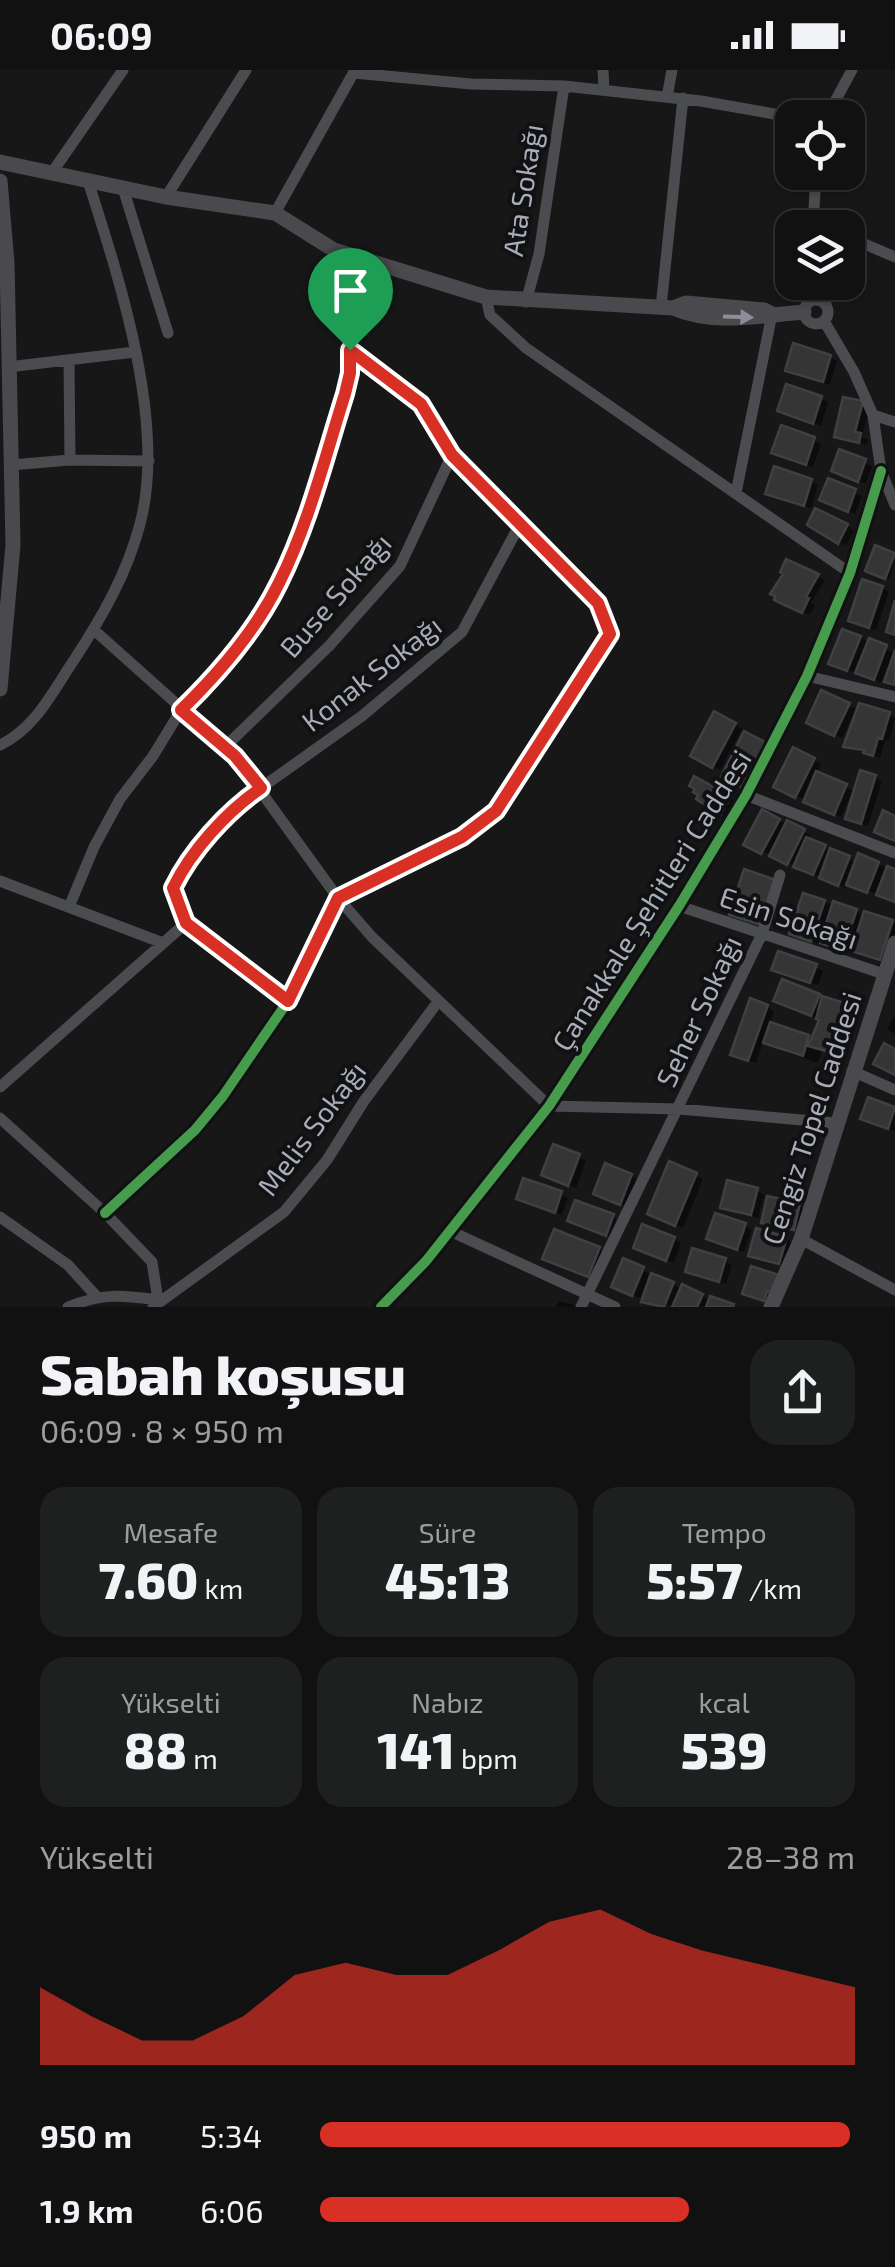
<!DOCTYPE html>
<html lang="tr">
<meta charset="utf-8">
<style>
:root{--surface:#111;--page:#1e1f1f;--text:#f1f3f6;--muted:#9c9d9f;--line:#303131;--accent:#d93025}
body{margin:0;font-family:"Exo 2",sans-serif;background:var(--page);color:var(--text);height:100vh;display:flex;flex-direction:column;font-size:38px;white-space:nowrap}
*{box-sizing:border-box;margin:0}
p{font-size:32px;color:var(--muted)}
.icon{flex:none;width:55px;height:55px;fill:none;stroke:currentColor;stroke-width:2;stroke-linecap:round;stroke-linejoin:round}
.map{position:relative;height:1237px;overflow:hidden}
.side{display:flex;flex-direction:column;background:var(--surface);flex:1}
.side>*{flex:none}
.tools{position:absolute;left:775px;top:30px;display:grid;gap:20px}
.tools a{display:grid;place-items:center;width:90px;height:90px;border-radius:20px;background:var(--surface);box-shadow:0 2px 8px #0004,0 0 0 2px var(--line);font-size:50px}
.pin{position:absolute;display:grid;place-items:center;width:85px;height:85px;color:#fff;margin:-102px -42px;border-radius:50% 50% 50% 0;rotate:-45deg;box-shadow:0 0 10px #0007}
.pin .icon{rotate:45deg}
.round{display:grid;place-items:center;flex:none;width:105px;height:105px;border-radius:30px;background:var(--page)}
.overview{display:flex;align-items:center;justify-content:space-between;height:170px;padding:0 40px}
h1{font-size:55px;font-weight:800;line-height:75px}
.stats{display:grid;grid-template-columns:repeat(3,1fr);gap:15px;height:170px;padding:10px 40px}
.stats div{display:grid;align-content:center;border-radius:25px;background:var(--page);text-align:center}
.stats b{font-size:50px;font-weight:800}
.stats small{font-size:28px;font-weight:400}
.stats p{font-size:28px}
.chart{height:280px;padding:20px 40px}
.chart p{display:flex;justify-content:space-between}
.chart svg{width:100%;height:180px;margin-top:10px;fill:var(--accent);opacity:.7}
ul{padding:0 40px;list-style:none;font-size:32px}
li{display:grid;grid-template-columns:160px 120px 1fr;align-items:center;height:75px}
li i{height:25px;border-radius:12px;background:var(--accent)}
.status{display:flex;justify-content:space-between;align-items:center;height:70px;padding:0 50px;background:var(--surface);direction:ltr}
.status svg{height:28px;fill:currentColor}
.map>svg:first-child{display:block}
.shadow{fill:#0007}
.building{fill:#353536;stroke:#3f4043;stroke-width:2.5}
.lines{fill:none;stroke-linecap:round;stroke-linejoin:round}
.street{stroke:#4b4c50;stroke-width:11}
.secondary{stroke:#4a4a4e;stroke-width:15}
.cycleway-casing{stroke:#111113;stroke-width:16}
.cycleway{stroke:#469c4c;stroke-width:10}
.oneway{fill:#8c8f98}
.route-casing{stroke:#fff;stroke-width:20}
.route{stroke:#d93025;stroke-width:12}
.labels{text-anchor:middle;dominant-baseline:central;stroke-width:8;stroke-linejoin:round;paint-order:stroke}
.street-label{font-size:28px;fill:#a8adb8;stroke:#111113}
</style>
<div class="status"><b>06:09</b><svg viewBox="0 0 49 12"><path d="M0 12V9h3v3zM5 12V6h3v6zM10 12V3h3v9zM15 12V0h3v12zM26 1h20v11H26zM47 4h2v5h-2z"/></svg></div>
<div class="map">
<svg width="895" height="1237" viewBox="0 0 895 1237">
<rect width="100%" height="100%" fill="#171717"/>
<path class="shadow" d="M830 287 837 291 830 315 795 304Z
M788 317 828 332 821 356 788 344Z
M862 334 869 338 862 367 868 370 866 375 836 366Z
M782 358 821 374 813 397 781 386Z
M840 382 872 396 866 414 841 404Z
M811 411 818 415 811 438 775 427Z
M829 411 862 426 855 444 829 433Z
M810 454 847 456 854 460 846 476Z
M877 479 895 486 890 509 873 502Z
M787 492 825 510 811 533 815 535 810 545 784 533Z
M882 518 889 522 876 560 858 554Z
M860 568 895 583V615L892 598 887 597 881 612 839 597Z
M848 635 859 641 895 647 889 671 885 670 880 688 846 676 858 642 855 641 842 668 816 656Z
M716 645 742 659 720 700 694 685Z
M745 665 771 679 750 720 724 706Z
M795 680 821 694 816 704 856 722 875 707 882 711 868 756 848 748 855 725 851 724 841 747 776 716Z
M695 709 737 732 729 747 725 745 723 749 711 742Z
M763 743 803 761 810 765 808 770 831 781 857 793 878 794 895 802V831L848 813 846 818 746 774Z
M824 832 895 854V868L887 892 852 879 851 883 820 870 819 874 799 867Z
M816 897 823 901 818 915 781 903Z
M783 912 860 942 854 960 850 959 847 968 851 971 847 987 822 980 818 993 782 981 764 970 756 993 740 988 767 937 774 941 770 955 813 970 822 950 783 934Z
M894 947H895V964L887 959Z
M869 1031 894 1039 895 1061 870 1052Z
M555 1077 586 1091 576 1118 551 1108Z
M671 1094 703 1109 683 1158 657 1147Z
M631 1106 638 1110 628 1137 603 1127Z
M525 1111 568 1128 562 1145 526 1132Z
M757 1121 764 1125 758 1148 723 1136Z
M799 1136 806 1140 801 1162 764 1152Z
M613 1147 620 1151 614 1168 577 1154Z
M745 1156 752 1160 744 1182 716 1172Z
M674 1169 681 1173 674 1193 643 1181Z
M786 1169 793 1173 787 1196 751 1185Z
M598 1179 605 1183 595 1209 553 1192Z
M624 1191 682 1219 734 1237 651 1235 644 1231 649 1217 645 1215 640 1228 621 1220Z
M725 1191 732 1195 726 1214 695 1205Z
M559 1231 574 1235 577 1237H556Z"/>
<path class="building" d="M793 273 831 285 823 312 785 301Z
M786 314 822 326 813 354 777 341Z
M843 327 863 331 855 362 861 363 859 373 834 367Z
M781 355 815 367 806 395 771 383Z
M839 379 866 389 858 412 831 401Z
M774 396 812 409 804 436 765 424Z
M828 408 856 419 848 442 819 430Z
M815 438 848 454 838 474 807 455Z
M875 475 895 483 885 509 865 501Z
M786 489 819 504 806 527 809 528 802 543 774 530 775 526 770 524 783 504 780 502Z
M862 509 883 516 869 558 848 551Z
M895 530V565L886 562Z
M842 559 861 566 847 601 828 594Z
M869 568 887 575 874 610 855 603Z
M895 580V615L884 612Z
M821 620 850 633 834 666 806 653Z
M859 633 890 642 882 669 878 668 873 686 863 683 864 680 843 677Z
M714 641 736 653 712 698 690 686Z
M744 661 765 672 742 718 721 707Z
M793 677 815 688 795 728 773 717Z
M860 700 876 705 861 754 845 749Z
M816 701 847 714 834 745 803 732Z
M694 706 731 726 721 745 717 743 715 747 708 743 707 736 696 729 698 725 693 722 695 719 689 716Z
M762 739 780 749 761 784 743 775Z
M883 740 895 746V771L874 762Z
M787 750 805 759 787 795 769 786Z
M806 767 826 775 813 805 793 797Z
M830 778 850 786 838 816 819 808Z
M858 783 879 792 867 823 846 815Z
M887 796 895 799V832L876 825Z
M744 799 776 810 761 855 729 845Z
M803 823 825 830 811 872 789 864Z
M833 831 857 839 843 881 820 873Z
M864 841 893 850 880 890 851 881Z
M778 881 817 894 810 913 771 900Z
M782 909 820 924 811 946 773 931Z
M822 926 854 936 847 958 843 957 841 963 845 964 839 985 808 976 819 950 816 949Z
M750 928 768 935 748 991 730 985Z
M770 952 809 965 803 986 763 973Z
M884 973 895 979V1005L873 994Z
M868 1027 895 1037 888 1059 860 1049Z
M553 1074 580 1084 568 1116 541 1105Z
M669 1091 697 1103 675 1156 647 1144Z
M605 1093 632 1104 620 1135 593 1124Z
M523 1108 562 1121 555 1143 516 1129Z
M727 1110 758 1118 751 1145 720 1138Z
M767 1126 800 1133 794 1160 761 1153Z
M575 1130 614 1144 606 1166 567 1151Z
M715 1143 746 1153 737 1180 706 1169Z
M642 1154 675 1167 666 1191 633 1178Z
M756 1158 787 1167 779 1194 748 1186Z
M554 1159 600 1177 588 1207 542 1189Z
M692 1178 726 1188 719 1212 685 1202Z
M623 1188 644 1197 632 1226 611 1217Z
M751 1196 779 1205 773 1223 767 1221 764 1231 742 1224Z
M651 1203 674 1212 664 1237 641 1232Z
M682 1214 703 1224 697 1237H672Z
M710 1226 734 1234 733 1237H706Z"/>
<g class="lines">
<path class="street" d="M603 0 604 20
M354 3 471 14 564 16 701 31 797 48
M667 27 672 0
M826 48 852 0
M51 104 123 0
M123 118 168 263
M166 127 246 0
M275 143 355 0
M813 158 816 102
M848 167 895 187
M810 212 811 231
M824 212 826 235
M486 227 490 245 526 278 850 503
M804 242a12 12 0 1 1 24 0a12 12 0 1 1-24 0Z
M526 232 539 184 564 16
M661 237 683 28
M824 251 854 302 873 345 881 401 895 435
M69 290 70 390
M8 297 135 282
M873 345 895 352
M11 395 70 390 149 391
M736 423 772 244
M94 560 235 686 338 828 372 867 549 1036
M807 606 895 627
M0 675C35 659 53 621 74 590 102 547 127 504 140 454 167 354 119 208 88 111
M225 677 329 576 400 496 452 385
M746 725 895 783
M0 811 163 873
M679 836 884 904
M69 837 94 777 120 729 153 686 181 640 250 559 278 515 301 461 350 303 347 262 334 201V180
M186 853 173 818 185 794 247 728 362 646 462 562 519 456
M186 853 288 931
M852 1001 895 1020
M0 1017 186 853
M549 1036 679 1039 836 1053
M0 1048 105 1143 152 1192 158 1230
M105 1143 195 1060 223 1026 288 931 338 828 462 767 496 741 610 563 598 533 519 456 452 385 421 335 350 280
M0 1147 68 1195 96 1226
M450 1161 615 1237
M801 1169 895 1220
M68 1237C103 1223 121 1225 158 1230
M153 1237 284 1142 327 1090 364 1031 437 933
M381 1237 426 1191 549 1036 679 836 746 725 807 606 850 503 881 401
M581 1237 762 864 780 805"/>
<path class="secondary" d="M0 92 166 127 275 143 334 180 486 227 673 238
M0 111 7 193 13 475 0 619
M772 244 764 240 686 233 673 238C713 256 763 245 804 242
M771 1237 801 1169 895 873"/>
<defs>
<path id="cycleway" d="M105 1143 195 1060 223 1026 288 931 338 828 462 767 496 741 610 563 598 533 519 456 452 385 421 335 350 280
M381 1237 426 1191 549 1036 679 836 746 725 807 606 850 503 881 401"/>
</defs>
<use href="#cycleway" class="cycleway-casing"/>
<use href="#cycleway" class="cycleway"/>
</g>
<defs><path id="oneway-solid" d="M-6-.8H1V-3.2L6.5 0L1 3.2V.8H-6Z" transform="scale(2.5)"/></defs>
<use class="oneway" href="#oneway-solid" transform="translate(738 247) rotate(2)"/>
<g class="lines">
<defs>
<path id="route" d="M350 280 421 334 452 385 598 533 610 564 496 741 462 767 338 828 288 931 186 853 173 818C191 781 226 742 261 718L235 686 181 640C218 604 256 560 279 513 309 453 325 387 345 324L350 303Z"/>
</defs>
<use href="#route" class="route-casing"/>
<use href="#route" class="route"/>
</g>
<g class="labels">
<g class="street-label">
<text transform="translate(522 120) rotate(-81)">Ata Sokağı</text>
<text transform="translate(335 525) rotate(-49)">Buse Sokağı</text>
<text transform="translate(371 603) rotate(-38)">Konak Sokağı</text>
<text transform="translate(651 830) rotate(-58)">Çanakkale Şehitleri Caddesi</text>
<text transform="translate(789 847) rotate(18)">Esin Sokağı</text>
<text transform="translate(698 941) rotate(-65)">Seher Sokağı</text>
<text transform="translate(811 1048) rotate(-72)">Cengiz Topel Caddesi</text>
<text transform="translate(311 1058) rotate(-53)">Melis Sokağı</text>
</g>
</g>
</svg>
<div class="tools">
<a><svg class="icon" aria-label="locate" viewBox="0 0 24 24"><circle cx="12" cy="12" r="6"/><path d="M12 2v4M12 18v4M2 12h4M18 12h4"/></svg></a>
<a><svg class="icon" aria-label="layers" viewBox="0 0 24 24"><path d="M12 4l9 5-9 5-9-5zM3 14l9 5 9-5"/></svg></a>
</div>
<div class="pin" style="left:350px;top:280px;background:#1e9e55"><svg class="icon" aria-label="arrive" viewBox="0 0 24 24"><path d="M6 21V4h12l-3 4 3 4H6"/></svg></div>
</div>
<section class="side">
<div class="overview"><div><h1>Sabah koşusu</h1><p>06:09 · 8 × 950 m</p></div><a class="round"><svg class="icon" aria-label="share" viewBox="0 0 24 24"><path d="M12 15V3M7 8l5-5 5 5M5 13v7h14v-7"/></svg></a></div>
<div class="stats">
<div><p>Mesafe</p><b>7.60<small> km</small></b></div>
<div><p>Süre</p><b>45:13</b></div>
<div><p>Tempo</p><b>5:57<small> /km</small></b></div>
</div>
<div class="stats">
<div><p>Yükselti</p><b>88<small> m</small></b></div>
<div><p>Nabız</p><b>141<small> bpm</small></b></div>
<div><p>kcal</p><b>539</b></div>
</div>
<div class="chart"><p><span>Yükselti</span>28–38 m</p>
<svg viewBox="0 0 160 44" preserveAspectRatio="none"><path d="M0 44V25L10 32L20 38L30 38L40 32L50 22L60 19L70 22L80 22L90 16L100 9L110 6L120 12L130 16L140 19L150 22L160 25V44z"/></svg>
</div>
<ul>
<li><b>950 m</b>5:34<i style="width:99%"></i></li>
<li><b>1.9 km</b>6:06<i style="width:69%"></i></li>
</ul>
</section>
